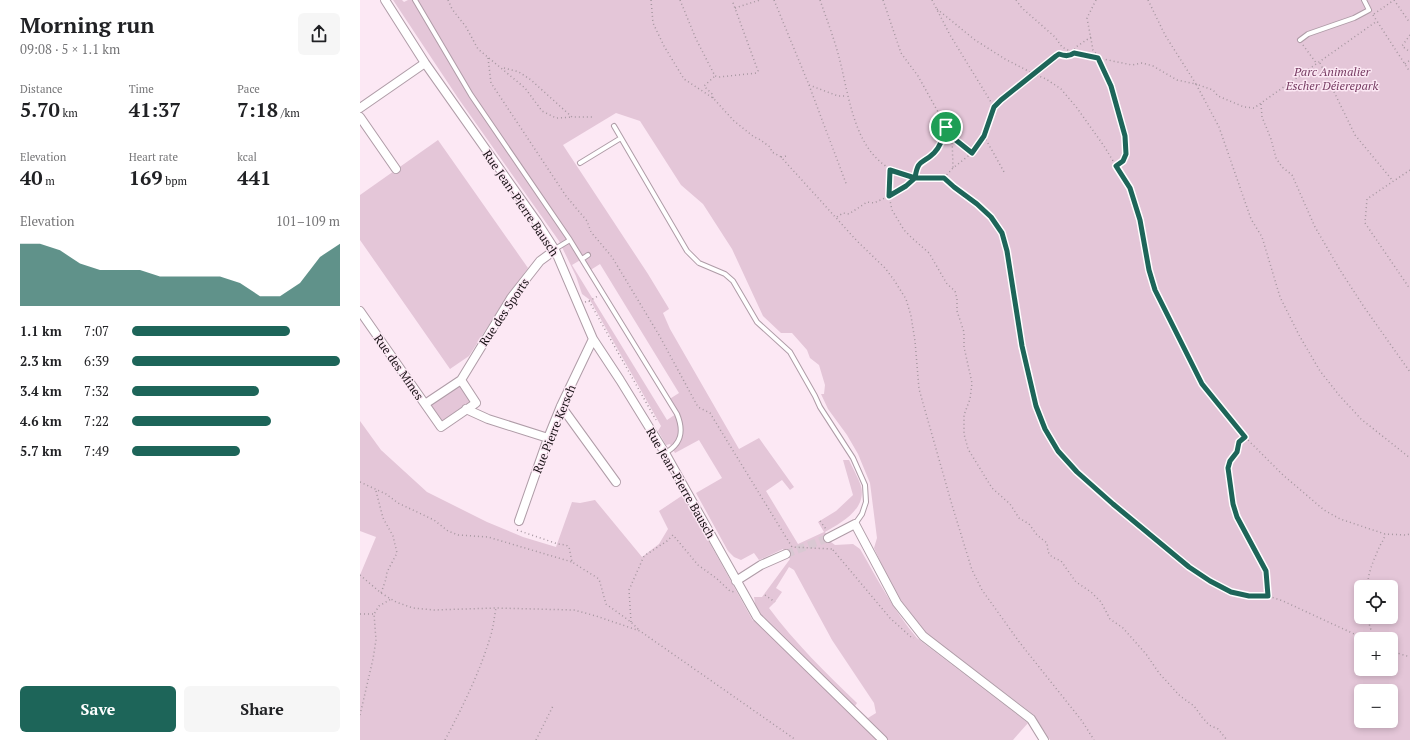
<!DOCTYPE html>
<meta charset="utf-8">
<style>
:root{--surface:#fff;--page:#f6f6f6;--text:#202124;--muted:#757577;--accent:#1d6559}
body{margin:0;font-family:"PT Serif",serif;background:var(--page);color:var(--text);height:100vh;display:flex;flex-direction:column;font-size:15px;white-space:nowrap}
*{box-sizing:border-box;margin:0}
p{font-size:13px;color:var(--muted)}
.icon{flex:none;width:22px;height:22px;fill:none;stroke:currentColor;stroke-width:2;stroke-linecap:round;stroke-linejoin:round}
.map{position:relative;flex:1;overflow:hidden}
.details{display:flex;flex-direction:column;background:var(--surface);width:360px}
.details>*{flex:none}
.buttons{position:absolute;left:994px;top:580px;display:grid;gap:8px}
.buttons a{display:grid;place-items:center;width:44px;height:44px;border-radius:6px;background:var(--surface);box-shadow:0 2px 6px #0003;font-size:20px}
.pin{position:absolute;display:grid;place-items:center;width:34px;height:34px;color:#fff;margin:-17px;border:2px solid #fff;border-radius:50%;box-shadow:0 1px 4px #0007}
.round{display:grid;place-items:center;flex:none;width:42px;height:42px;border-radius:6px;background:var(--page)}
.headline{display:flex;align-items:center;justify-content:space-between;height:68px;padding:0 20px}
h1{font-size:22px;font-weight:700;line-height:30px}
.figures{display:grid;grid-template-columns:repeat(3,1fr);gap:6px;height:68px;padding:4px 20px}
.figures div{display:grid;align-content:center}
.figures b{font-size:20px;font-weight:700}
.figures small{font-size:11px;font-weight:400}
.figures p{font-size:11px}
.chart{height:112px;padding:8px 20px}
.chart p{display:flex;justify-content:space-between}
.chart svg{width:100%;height:72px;margin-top:4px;fill:var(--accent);opacity:.7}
.action{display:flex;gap:8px;margin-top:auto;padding:8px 20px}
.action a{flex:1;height:46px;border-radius:6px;background:var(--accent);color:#fff;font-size:16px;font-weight:700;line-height:46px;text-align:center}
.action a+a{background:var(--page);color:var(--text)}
ul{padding:0 20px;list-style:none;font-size:13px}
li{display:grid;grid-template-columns:64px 48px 1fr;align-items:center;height:30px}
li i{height:10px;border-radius:5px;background:var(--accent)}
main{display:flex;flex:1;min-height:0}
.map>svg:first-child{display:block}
.green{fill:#e4c6d8;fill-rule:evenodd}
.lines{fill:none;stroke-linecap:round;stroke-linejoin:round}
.street-tunnel{stroke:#dac8d3;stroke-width:8;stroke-dasharray:8 4;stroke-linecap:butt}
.lane-casing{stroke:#af9ca7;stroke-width:6}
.street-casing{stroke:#af9ca7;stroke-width:10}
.path{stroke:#a697a0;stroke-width:1.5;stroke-dasharray:1 3;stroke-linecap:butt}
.lane{stroke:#fff;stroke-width:4}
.street{stroke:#fff;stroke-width:8}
.route-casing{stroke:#fff;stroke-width:8}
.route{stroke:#1d6559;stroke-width:5}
.labels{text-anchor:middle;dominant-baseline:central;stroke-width:3;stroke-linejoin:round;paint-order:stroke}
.park-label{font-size:12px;font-style:italic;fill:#763b62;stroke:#fce8f4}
.street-label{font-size:12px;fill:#181115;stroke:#fce8f4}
</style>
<main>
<section class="details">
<div class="headline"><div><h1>Morning run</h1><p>09:08 · 5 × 1.1 km</p></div><a class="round"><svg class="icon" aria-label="share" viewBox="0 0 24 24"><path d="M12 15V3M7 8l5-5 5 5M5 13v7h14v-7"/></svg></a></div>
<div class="figures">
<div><p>Distance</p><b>5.70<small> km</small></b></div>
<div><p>Time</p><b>41:37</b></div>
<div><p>Pace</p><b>7:18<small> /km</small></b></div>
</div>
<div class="figures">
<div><p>Elevation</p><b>40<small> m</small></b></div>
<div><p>Heart rate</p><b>169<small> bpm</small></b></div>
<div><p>kcal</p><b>441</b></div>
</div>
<div class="chart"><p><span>Elevation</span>101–109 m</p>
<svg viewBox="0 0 160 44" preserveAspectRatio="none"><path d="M0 44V6L10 6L20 10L30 18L40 22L50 22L60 22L70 26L80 26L90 26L100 26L110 30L120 38L130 38L140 30L150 14L160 6V44z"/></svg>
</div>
<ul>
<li><b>1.1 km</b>7:07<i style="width:76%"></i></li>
<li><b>2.3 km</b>6:39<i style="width:100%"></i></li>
<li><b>3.4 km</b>7:32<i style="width:61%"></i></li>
<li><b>4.6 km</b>7:22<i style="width:67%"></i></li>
<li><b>5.7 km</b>7:49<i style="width:52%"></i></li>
</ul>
<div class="action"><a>Save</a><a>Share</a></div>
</section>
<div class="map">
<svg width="1050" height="740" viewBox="0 0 1050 740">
<rect width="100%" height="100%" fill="#fce8f4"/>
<path class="green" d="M33 0H42L44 2 48 0H1050V740H690L674 715 566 633 537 595 525 572 514 548 517 538 510 483 498 454 487 435 468 409 461 394H464L465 385 459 365 450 358 447 350 432 333H421L403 316 372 249 343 204 321 185 280 121 256 113 203 145 288 274 308 307 309 309 303 313 310 329 379 449 399 438 434 487 430 490 422 480 406 491 438 544 464 532 458 522 476 511 493 495 483 460H489C493 469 498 477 501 486 507 509 481 523 465 532L471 542 475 545 493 544 500 549C518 580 534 611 557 638L668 723 653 740H0V575L16 537 0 531V421L21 450 67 492 127 522 163 537 196 547 212 502 220 503 235 500 282 557 299 544 308 529 299 511 323 495 393 621 397 617 394 597H402L430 559 423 549 399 560 394 553 381 560 374 557 368 551 336 493 362 478 339 440 315 453 310 444 306 445 298 431 301 426 230 300 222 294 216 276 199 241 98 98ZM222 259 229 271 240 264 319 393 308 400 316 414 307 420 212 265ZM429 567 434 570 472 640 514 703 516 713 508 718 495 706 497 703C466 673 435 643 409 608L415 602 422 592 416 588ZM1001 587H1031V617H1001ZM1001 639H1031V669H1001ZM1001 691H1031V721H1001Z
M78 140 168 268 148 295 109 356 90 369 0 240V195Z
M100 385 111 402 81 422 70 405Z"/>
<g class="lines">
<path class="street-tunnel" d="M426 554 468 538"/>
<defs>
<path id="lane" d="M55 0 111 95 210 240 317 414C324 431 322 444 305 453
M940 40 948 34 994 18 1009 10 1004 0
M254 126 327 251 339 263 365 274 373 281 397 322 430 352 455 396 460 407 493 458 505 485 506 502 502 514 495 524
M220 163 261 138
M195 249 210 240
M222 259 228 255"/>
<path id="street" d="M25 0 65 63 177 222 195 250 233 339 260 380 305 453 397 617 523 740
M0 108 65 63
M0 117 36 169
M0 311 81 427 116 403 101 380
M65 404 101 380 151 298 180 261 195 250
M201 406 256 482
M106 409 128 419 188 438
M159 521 188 438 201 406 233 339
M468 538 495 524 537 603 563 636 671 719 684 740
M376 581 401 565 426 554"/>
</defs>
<use href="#lane" class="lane-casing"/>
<use href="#street" class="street-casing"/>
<path class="path" d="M88 0 92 9 106 27 118 49 165 88 182 111 196 118 212 117
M291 0 293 23 304 46 324 79 353 98 374 121 394 137 399 139 410 147 412 152 421 157 497 241 525 268 534 280 546 299 551 316 555 341 559 389 592 505 612 570 622 590 660 643 722 721 734 740
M320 0 336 39 355 76 359 77 397 73 398 71 372 0
M414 0 449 85 478 96H487
M460 0C467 20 475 41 480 61 492 110 497 168 556 178 565 180 575 179 584 178L594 187 617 204 631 217 641 233 647 251 662 346 677 406 685 429 697 451 717 472 753 504 829 567 850 581 871 592 889 596H908L923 601 1005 639
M523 0 541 53 558 76 592 137 593 168
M572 0 590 35 634 107
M656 0 662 8 695 37 702 47 714 53 772 65 782 63 793 66 817 80 836 84 859 127 891 219 902 237 920 297 939 335 960 371 979 395 1001 419 1050 458
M736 0 727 18 733 50 739 57 751 86 765 135 766 154 763 161 757 165
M788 0 805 35 836 84 853 90 858 96 884 107 894 108 1017 21
M1034 0 1050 23
M375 8 400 0
M577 9 615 40 645 59 674 74 686 79 701 89 717 108 744 146 770 189 780 220 789 270 795 290 829 361 842 384 885 437 923 475 964 510 980 519 1025 534 1045 535 1050 534
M1014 14 1034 0
M1013 15 1050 72
M1050 35 1042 46 1050 52
M943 45 957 64
M128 58 131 83 206 196 227 221 231 232 252 257 299 335 338 407 350 413 432 547 472 549
M960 63 995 135 1033 181
M1045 64 1050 60
M144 68 159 72 171 80 212 117H234
M449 85 487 186
M353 98 352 94 344 86 355 76
M901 104 902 117 911 139 916 158 922 167 932 175 955 227 980 270 1004 307 1050 372
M586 127C583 137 581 146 574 153 562 165 558 159 555 178L546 186 529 196 532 210 544 230 552 238 569 253 587 284 595 291 597 299V311L604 332V347L612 383 610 399 604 415V434L608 449 632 488 650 504 659 518 669 524 677 535 687 543 688 552 692 557 701 561 716 582 731 592 741 602 750 619 763 628 786 654 799 673 820 696 834 706 842 717 849 725 858 729 867 740
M624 136 644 172
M592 137 612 153
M421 157 427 156
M1050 170 1007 199 1005 223 1050 289
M584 178 593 168 612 153 624 136 634 107 641 100 696 56 699 54 704 56 711 55 716 47 731 37
M477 217 483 213 489 214 507 202 514 203 529 196 530 170
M229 301 238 296
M225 302 229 301 296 420
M885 437 879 442 877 452 870 461 868 468 873 504 877 517 907 571 908 596
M0 482 26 494 38 503 74 520 88 531 98 535 128 537 212 562
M16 491 23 518 33 536 37 553 27 572 26 579 21 593
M460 521 466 529
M157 530 198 544 206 545 209 547 212 562 239 579 246 604 271 622 279 630
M473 550 530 618 551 637 554 638
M0 575 21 593 36 602 53 608 74 610 136 608 214 610 236 616 280 631 436 740
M1008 587C1007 575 1013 562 1018 550 1020 544 1024 541 1025 534
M405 595 415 602
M0 614H14
M1007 617 1011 630 1010 639
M271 622 269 590 284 556 307 541 313 535 338 565 356 578 370 591 374 592
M1031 651 1050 657
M0 715 13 659 16 640 14 614 19 606 31 599
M85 740C102 708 118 676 129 641 133 630 134 619 136 608
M176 740 193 706"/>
<use href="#lane" class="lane"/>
<use href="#street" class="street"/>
</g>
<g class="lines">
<defs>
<path id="route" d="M586 127C583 137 581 146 574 153 562 165 558 158 555 178L546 186 529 196 530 170 555 178H584L594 187 617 204 631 217 642 233 647 251 662 346 676 406 685 429 698 451 717 472 753 504 829 567 850 581 871 592 889 596H908L906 571 877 517 873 504 868 468 870 461 877 452 879 442 885 437 842 384 795 290 789 270 780 220 770 188 756 166 763 161 766 154 765 136 751 86 738 58 714 53C709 57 704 56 699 54L696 56 641 100 634 107 624 136 612 153 592 137 586 127"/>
</defs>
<use href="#route" class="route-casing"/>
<use href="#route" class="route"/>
</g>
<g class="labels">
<g class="park-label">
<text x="972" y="71">Parc Animalier<tspan x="972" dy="14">Escher Déierepark</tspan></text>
</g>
<g class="street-label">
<text transform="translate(161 203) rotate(56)">Rue Jean-Pierre Bausch</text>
<text transform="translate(144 312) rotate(-56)">Rue des Sports</text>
<text transform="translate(39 367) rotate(55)">Rue des Mines</text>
<text transform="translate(194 429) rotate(-68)">Rue Pierre Kersch</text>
<text transform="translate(321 483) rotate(60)">Rue Jean-Pierre Bausch</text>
</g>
</g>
</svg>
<div class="buttons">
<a><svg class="icon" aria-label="locate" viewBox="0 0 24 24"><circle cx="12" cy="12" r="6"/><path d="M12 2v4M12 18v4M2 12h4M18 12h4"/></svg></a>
<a>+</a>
<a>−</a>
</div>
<div class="pin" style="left:586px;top:127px;background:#1e9e55"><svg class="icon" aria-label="arrive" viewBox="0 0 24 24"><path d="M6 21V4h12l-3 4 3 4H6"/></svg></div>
</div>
</main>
